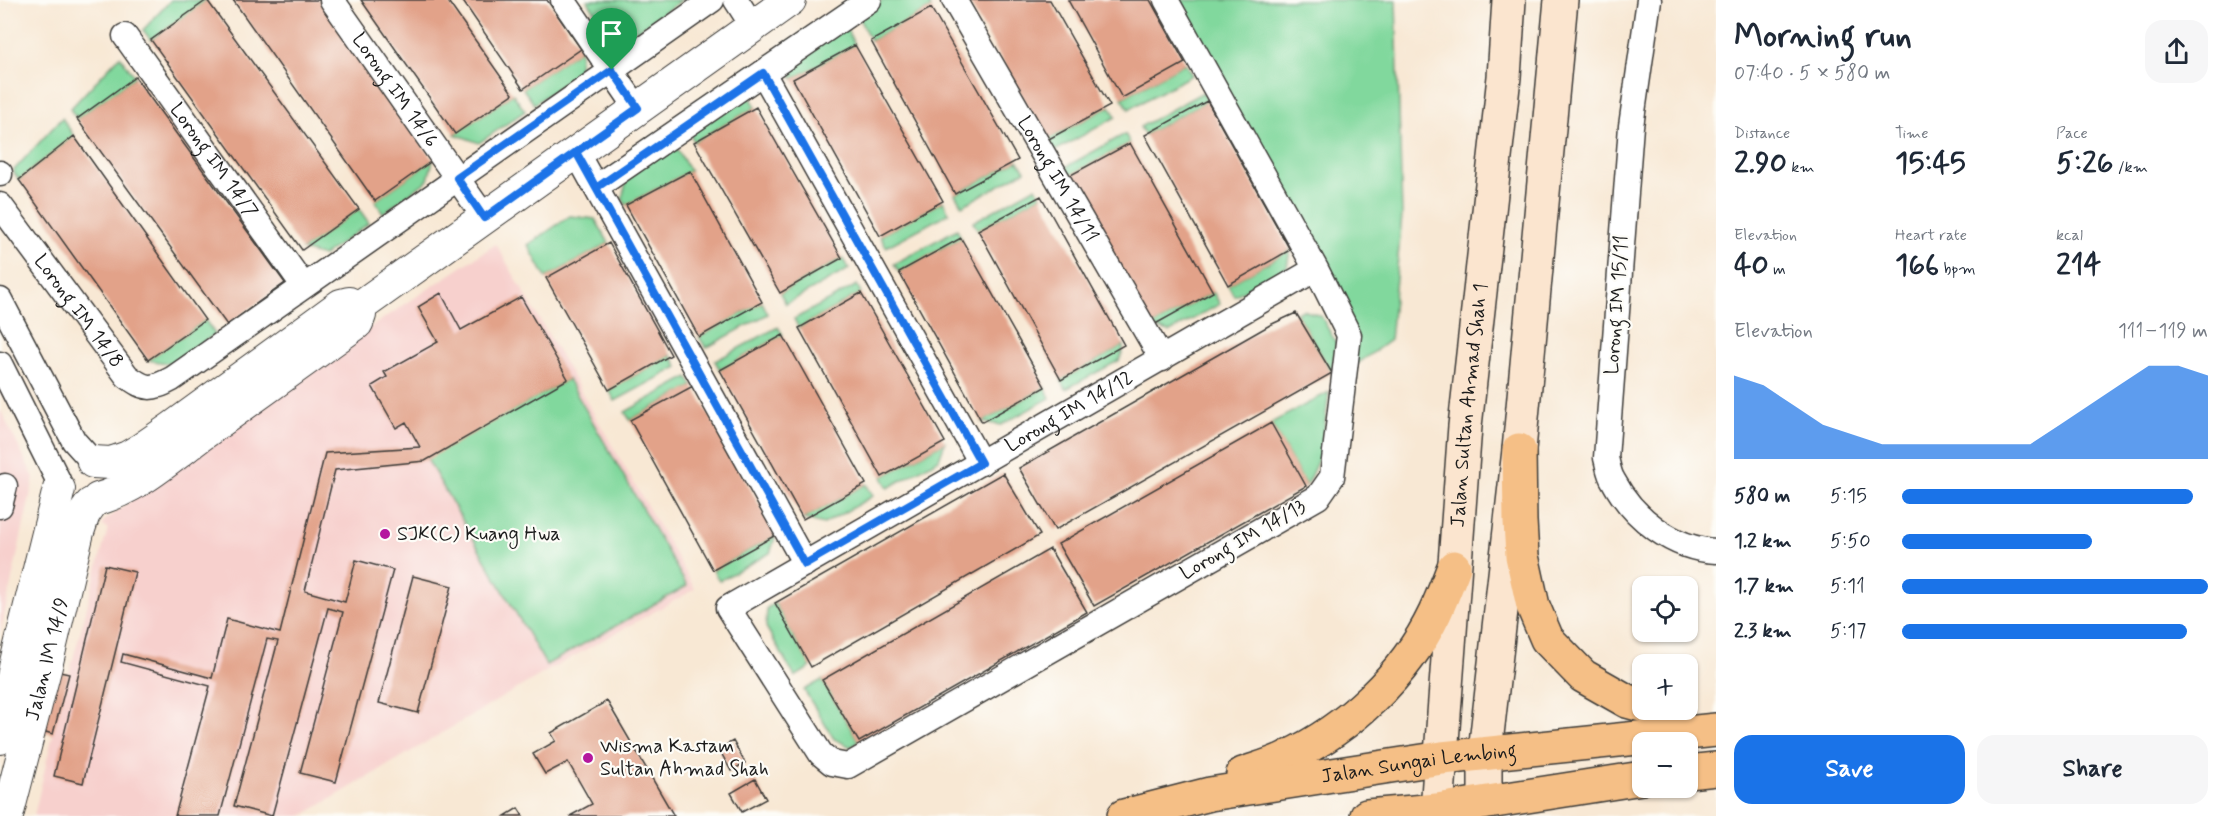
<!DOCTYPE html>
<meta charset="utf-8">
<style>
:root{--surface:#fff;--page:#f6f6f7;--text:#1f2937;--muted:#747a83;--accent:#1a73e8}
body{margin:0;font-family:Mynerve,sans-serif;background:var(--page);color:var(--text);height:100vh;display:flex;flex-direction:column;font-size:22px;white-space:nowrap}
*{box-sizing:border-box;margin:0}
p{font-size:20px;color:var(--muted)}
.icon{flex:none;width:33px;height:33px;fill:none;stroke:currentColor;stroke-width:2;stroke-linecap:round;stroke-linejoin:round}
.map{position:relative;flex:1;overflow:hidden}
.panel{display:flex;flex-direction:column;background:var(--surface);width:510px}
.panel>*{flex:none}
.buttons{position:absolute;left:1632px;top:576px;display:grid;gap:12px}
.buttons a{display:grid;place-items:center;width:66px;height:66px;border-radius:12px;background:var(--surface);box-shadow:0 2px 4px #0004;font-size:30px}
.pin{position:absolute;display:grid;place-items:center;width:51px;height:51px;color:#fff;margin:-62px -26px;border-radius:50% 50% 50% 0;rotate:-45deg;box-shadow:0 0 6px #0007}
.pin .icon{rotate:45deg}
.round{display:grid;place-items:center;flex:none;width:63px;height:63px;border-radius:18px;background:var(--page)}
.head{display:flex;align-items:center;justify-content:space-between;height:102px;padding:0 18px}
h1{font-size:33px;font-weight:700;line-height:45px}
.figures{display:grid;grid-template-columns:repeat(3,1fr);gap:9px;height:102px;padding:6px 18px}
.figures div{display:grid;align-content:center}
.figures b{font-size:30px;font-weight:700}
.figures small{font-size:16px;font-weight:400}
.figures p{font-size:16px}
.chart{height:168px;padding:12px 18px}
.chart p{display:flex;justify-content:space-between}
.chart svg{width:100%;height:108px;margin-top:6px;fill:var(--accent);opacity:.7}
.action{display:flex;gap:12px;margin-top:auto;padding:12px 18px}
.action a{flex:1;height:69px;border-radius:18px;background:var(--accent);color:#fff;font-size:24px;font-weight:700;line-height:69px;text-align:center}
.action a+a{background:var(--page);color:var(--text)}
ul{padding:0 18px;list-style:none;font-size:20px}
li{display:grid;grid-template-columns:96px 72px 1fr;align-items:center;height:45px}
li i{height:15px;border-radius:8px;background:var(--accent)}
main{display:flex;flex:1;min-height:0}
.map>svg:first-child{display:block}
.built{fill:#f7d0cd}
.green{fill:#81d89d;stroke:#4e7a5c;stroke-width:1.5}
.building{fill:#e2a289}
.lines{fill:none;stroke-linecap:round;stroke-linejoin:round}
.minor-casing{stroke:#3d3b38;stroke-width:27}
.tertiary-casing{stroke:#3d3b38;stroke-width:34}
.secondary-casing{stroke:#3d3b38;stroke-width:36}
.primary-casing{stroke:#3d3b38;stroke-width:36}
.minor{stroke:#fff;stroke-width:24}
.tertiary{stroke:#fff;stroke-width:32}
.secondary{stroke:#fbe5cf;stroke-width:33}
.primary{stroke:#f5bf86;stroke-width:33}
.route-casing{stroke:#fff;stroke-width:12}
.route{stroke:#1a73e8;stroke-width:8}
.poi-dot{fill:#b5179e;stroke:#fdfcf7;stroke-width:2}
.labels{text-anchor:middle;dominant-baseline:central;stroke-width:4.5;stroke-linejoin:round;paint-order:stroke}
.street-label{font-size:20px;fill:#1c1c1c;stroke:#fdfcf7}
.poi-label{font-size:20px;fill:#1c1c1c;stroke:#fdfcf7;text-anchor:start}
</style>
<main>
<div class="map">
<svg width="1716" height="816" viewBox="0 0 1716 816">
<rect width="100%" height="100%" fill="#fdfcf7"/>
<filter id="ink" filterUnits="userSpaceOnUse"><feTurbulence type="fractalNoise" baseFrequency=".0167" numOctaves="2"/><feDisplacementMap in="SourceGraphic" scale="12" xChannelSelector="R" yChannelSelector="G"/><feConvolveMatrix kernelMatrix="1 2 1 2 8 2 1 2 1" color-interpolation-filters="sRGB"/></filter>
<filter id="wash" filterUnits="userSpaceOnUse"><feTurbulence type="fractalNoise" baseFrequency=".008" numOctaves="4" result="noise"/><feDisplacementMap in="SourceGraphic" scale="24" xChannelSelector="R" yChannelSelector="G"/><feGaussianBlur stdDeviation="1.35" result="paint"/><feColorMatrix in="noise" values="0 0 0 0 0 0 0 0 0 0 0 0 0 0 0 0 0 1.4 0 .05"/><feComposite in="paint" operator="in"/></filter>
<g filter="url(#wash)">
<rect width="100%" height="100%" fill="#f8e8d4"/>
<path class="built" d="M496 244 695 589 547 671 302 816H34L53 734 108 528 102 526 103 522 258 402Z
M0 409 34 478 0 634Z"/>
<path class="green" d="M171 0H207L151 40 143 30Z
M587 0H682L629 36 611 32 606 28Z
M883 0H927L931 8 871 41 858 17Z
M1166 0H1396L1402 216 1390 340 1346 372 1349 334Z
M845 26 855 45 793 79 786 67Z
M581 49 578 73 534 104 523 89Z
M120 56 135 77 77 119 70 109Z
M1185 63 1192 75 1129 109 1122 98Z
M1203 92 1207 101 1145 135 1140 127Z
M748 93 756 107 694 142 690 134Z
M513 94 525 111 479 143 455 134Z
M1110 106 1116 117 1053 152 1047 140Z
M62 118 74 136 19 180 13 171Z
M1125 134 1130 143 1067 177 1062 169Z
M674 144 690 171 626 205 622 198 628 176Z
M433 160 428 180 383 213 375 201Z
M1018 160 1025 171 962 206 955 194Z
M1036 187 1041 196 978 230 973 222Z
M943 201 949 213 886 247 880 236Z
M359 209 369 223 323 256 302 250Z
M570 216 595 219 609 243 546 278 528 245Z
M957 229 961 238 899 272 894 264Z
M1290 250 1287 267 1234 296 1228 285Z
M842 258 849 269 786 304 780 293Z
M857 285 861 293 799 328 794 319Z
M1213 292 1220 304 1170 332 1150 327Z
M762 302 768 314 706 348 699 337Z
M1303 310 1321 316 1336 343 1332 373 1296 313Z
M205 320 215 334 172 364 148 360Z
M778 327 783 335 720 370 715 361Z
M1124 345 1120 360 1066 389 1061 380Z
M671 355 678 367 615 401 609 390Z
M688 377 693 386 630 420 625 412Z
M568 379 687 586 546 665 427 459Z
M1045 387 1050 398 1001 425 982 422Z
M1329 392 1321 453 1306 486 1271 423Z
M945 442 939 459 888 488 882 477Z
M866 484 873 496 824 524 803 519Z
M776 535 770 553 719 581 713 570Z
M775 603 811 667 795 677 766 627 767 608Z
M822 680 859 742 851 747 834 739 804 690Z"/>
<g id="blocks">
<path class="building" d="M207 0 359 209 302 250 151 40Z
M233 0H320L433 160 375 201Z
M361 0H447L513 94 455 134Z
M462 0H547L581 49 523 89Z
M968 0H1050L1110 106 1047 140Z
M1068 0H1150L1185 63 1122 98Z
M931 8 1018 160 955 194 871 41Z
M855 45 943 201 880 236 793 79Z
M135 77 285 283 227 325 77 119Z
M1207 101 1290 250 1228 285 1145 135Z
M756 107 842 258 780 293 694 142Z
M74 136 205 320 148 360 19 180Z
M1130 143 1213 292 1150 327 1067 177Z
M690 171 762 302 699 337 626 205Z
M1041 196 1124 345 1061 380 978 230Z
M961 238 1045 387 982 422 899 272Z
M609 243 671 355 609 390 546 278Z
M441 293 461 330 521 297 568 379 425 461 335 470 305 591 345 602 356 560 393 570 336 782 300 773 343 612 328 608 272 816 234 806 278 641 267 639 220 816H175L210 686 121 662 123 654 212 678 227 619 280 633 325 453 420 447 406 422 396 428 372 386 387 377 384 372 438 342 418 307Z
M861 293 945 442 882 477 799 328Z
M1296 313 1332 373 1055 530 1019 468 1270 325Z
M783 335 866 484 803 519 720 370Z
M693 386 776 535 713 570 630 420Z
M1271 423 1306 486 1094 606 1058 544Z
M1003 473 1040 535 811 667 775 603Z
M1050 549 1087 612 859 742 822 680Z
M105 565 135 572 83 783 54 776Z
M413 576 452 586 418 713 379 703Z
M51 670 69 674 53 734 35 729Z
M607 701 674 816H570L592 804 568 762 545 774 533 754 556 741 551 733Z
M733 741 745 763 731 771 719 749Z
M755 779 766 799 742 812 731 793Z
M518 808 523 816H505Z"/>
</g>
</g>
<g filter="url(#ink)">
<use href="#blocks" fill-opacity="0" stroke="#3d3b38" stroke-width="1.5"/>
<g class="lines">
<defs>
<g id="minor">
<path id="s1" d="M332 0 485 218"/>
<path d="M563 0 637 108"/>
<path d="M736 0 752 25"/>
<path id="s2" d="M954 0 1162 359"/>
<path id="s3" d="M1166 0 1316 269 1349 335 1332 477 1318 497 848 766 832 763 821 754 728 608 1316 269"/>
<path d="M1649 0 1631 126 1606 458C1608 465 1609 474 1613 480 1633 518 1673 549 1716 551"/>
<path id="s4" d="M125 36 303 285"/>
<path d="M763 73 981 463"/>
<path d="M576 152 805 564"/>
<path d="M0 174V173"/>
<path d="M596 187 869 0"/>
<path id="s5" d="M0 205 127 376C146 390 151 390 172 379L712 0"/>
<path d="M0 300 74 441 93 462"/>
<path d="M0 364 58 480"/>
<path d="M0 506 5 486"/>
</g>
<g id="tertiary">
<path d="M358 308 790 0"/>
<path d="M93 462 111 463 128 457 143 448 172 428 341 305 349 303 358 308 360 315 357 323C306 360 255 396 204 433 171 457 138 488 98 499"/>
<path d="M0 738 17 658 59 489"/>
<path id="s6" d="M7 816 46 666 78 532 84 514 91 504"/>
</g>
<g id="secondary">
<path d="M1485 802V752L1519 450 1561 0"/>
<path id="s7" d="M1437 810 1465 426 1504 77 1509 0"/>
</g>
<g id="primary">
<path d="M1519 450 1520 521 1522 556 1533 606 1547 639 1583 676 1627 701 1642 705"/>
<path d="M1688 772 1716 769"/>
<path d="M1243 774C1257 769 1272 765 1286 758 1348 729 1405 676 1435 613 1442 598 1448 582 1454 567"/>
<path id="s8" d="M1124 816 1210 794 1442 758 1716 730"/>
<path d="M1367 816 1437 810 1642 778"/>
</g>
</defs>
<use href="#minor" class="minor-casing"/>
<use href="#tertiary" class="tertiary-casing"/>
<use href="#secondary" class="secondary-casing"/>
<use href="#primary" class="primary-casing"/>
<use href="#minor" class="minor"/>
<use href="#tertiary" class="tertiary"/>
<use href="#secondary" class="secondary"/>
<use href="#primary" class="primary"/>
</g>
</g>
<g class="lines" filter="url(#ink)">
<defs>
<path id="route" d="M612 70 638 108 576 152 805 564 981 463 763 73 596 188 576 152 484 218 457 178 612 70"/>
</defs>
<use href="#route" class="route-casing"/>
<use href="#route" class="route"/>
</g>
<g class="poi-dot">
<circle cx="385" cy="534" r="6"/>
<circle cx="588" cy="758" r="6"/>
</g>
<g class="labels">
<g class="street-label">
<text stroke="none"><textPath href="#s1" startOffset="110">Lorong IM 14/6</textPath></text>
<text stroke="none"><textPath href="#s4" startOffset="153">Lorong IM 14/7</textPath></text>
<text stroke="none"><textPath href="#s2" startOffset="207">Lorong IM 14/11</textPath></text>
<text transform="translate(1617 305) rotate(-86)">Lorong IM 15/11</text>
<text stroke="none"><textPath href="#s5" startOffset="132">Lorong IM 14/8</textPath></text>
<text stroke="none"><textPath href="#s7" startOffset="406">Jalan Sultan Ahmad Shah 1</textPath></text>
<text stroke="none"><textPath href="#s3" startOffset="1688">Lorong IM 14/12</textPath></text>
<text transform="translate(1243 540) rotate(-30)">Lorong IM 14/13</text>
<text stroke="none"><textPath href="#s6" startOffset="162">Jalan IM 14/9</textPath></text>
<text stroke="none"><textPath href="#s8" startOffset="300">Jalan Sungai Lembing</textPath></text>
</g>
<g class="poi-label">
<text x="397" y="534">SJK(C) Kuang Hwa</text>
<text x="600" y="746">Wisma Kastam<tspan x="600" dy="23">Sultan Ahmad Shah</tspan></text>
</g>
</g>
</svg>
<div class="buttons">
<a><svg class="icon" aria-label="locate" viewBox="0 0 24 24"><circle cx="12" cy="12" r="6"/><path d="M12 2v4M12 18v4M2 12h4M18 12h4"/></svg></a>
<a>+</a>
<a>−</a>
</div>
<div class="pin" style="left:612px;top:70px;background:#1e9e55"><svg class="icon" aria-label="arrive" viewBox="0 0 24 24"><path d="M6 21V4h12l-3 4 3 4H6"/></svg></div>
</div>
<section class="panel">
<div class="head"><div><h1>Morning run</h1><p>07:40 · 5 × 580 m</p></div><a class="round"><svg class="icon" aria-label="share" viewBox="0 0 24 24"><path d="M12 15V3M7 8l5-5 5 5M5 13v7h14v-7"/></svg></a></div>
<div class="figures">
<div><p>Distance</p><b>2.90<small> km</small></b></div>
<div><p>Time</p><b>15:45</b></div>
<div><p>Pace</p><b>5:26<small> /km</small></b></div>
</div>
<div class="figures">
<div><p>Elevation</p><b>40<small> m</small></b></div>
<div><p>Heart rate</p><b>166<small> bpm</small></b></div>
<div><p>kcal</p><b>214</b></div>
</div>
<div class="chart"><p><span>Elevation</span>111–119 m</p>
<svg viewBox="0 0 160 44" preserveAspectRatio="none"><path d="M0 44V10L10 14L20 22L30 30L40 34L50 38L60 38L70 38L80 38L90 38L100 38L110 30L120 22L130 14L140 6L150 6L160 10V44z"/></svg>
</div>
<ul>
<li><b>580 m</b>5:15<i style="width:95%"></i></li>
<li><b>1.2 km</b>5:50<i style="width:62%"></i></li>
<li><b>1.7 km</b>5:11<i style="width:100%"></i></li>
<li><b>2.3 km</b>5:17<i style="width:93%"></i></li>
</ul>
<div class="action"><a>Save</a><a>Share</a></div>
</section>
</main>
